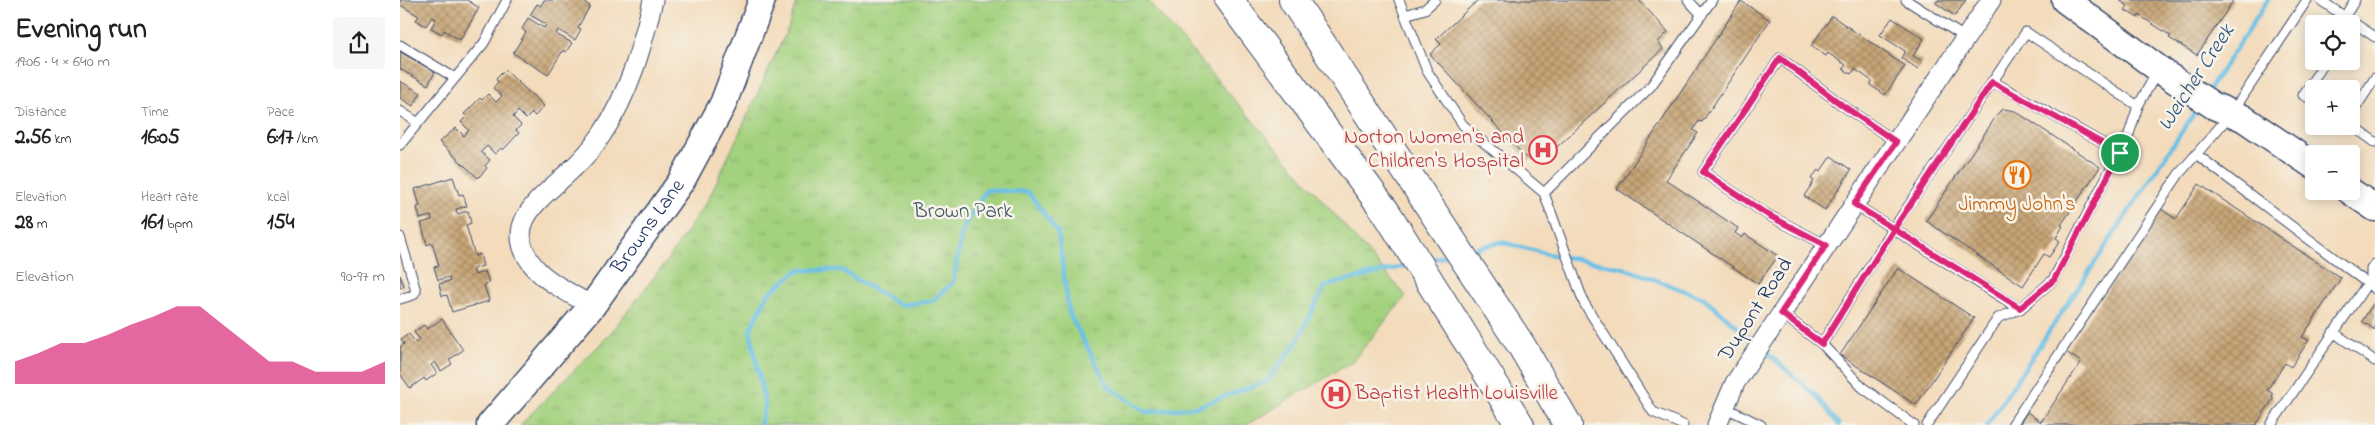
<!DOCTYPE html>
<meta charset="utf-8">
<style>
:root{--surface:#fff;--page:#f6f6f6;--text:#202124;--muted:#757577;--accent:#db2777}
body{margin:0;font-family:"Indie Flower",sans-serif;background:var(--page);color:var(--text);height:100vh;display:flex;flex-direction:column;font-size:19px;white-space:nowrap}
*{box-sizing:border-box;margin:0}
p{font-size:16px;color:var(--muted)}
.icon{flex:none;width:28px;height:28px;fill:none;stroke:currentColor;stroke-width:2;stroke-linecap:round;stroke-linejoin:round}
.map{position:relative;flex:1;overflow:hidden}
.details{display:flex;flex-direction:column;background:var(--surface);width:400px}
.details>*{flex:none}
.buttons{position:absolute;left:1905px;top:15px;display:grid;gap:10px}
.buttons a{display:grid;place-items:center;width:55px;height:55px;border-radius:5px;background:var(--surface);box-shadow:0 2px 12px #0003;font-size:25px}
.pin{position:absolute;display:grid;place-items:center;width:42px;height:42px;color:#fff;margin:-21px;border:2px solid #fff;border-radius:50%;box-shadow:0 1px 5px #0007}
.round{display:grid;place-items:center;flex:none;width:52px;height:52px;border-radius:5px;background:var(--page)}
.headline{display:flex;align-items:center;justify-content:space-between;height:85px;padding:0 15px}
h1{font-size:28px;font-weight:700;line-height:38px}
.stats{display:grid;grid-template-columns:repeat(3,1fr);gap:8px;height:85px;padding:5px 15px}
.stats div{display:grid;align-content:center}
.stats b{font-size:21px;font-weight:700}
.stats small{font-size:14px;font-weight:400}
.stats p{font-size:14px}
.chart{height:140px;padding:10px 15px}
.chart p{display:flex;justify-content:space-between}
.chart svg{width:100%;height:90px;margin-top:5px;fill:var(--accent);opacity:.7}
main{display:flex;flex:1;min-height:0}
.map>svg:first-child{display:block}
.park{fill:url(#park-tufts);stroke:#5f806e}
.lines{fill:none;stroke-linecap:round;stroke-linejoin:round}
.stream{stroke:#69c0e6;stroke-width:4.5}
.building{fill:url(#building-cross-hatch)}
.lane-casing{stroke:#3b496c;stroke-width:11}
.street-casing{stroke:#3b496c;stroke-width:21}
.secondary-casing{stroke:#3b496c;stroke-width:29}
.highway-casing{stroke:#3b496c;stroke-width:30}
.lane{stroke:#fff;stroke-width:9}
.street{stroke:#fff;stroke-width:19}
.secondary{stroke:#fff;stroke-width:26}
.highway{stroke:#fff;stroke-width:28}
.route-casing{stroke:#fff;stroke-width:10}
.route{stroke:#db2777;stroke-width:6}
.labels{text-anchor:middle;dominant-baseline:central;stroke-width:5;stroke-linejoin:round;paint-order:stroke}
.health-label{font-size:21px;fill:#be3a42;stroke:#f7f3e8;text-anchor:end}
.food-label{font-size:21px;fill:#c56008;stroke:#f7f3e8}
.park-label{font-size:21px;fill:#3d5866;stroke:#f7f3e8}
.street-label{font-size:21px;fill:#1b2f5e;stroke:#f7f3e8}
.water-label{font-size:22px;font-style:italic;fill:#2e5380;stroke:#f7f3e8}
</style>
<main>
<section class="details">
<div class="headline"><div><h1>Evening run</h1><p>19:06 · 4 × 640 m</p></div><a class="round"><svg class="icon" aria-label="share" viewBox="0 0 24 24"><path d="M12 15V3M7 8l5-5 5 5M5 13v7h14v-7"/></svg></a></div>
<div class="stats">
<div><p>Distance</p><b>2.56<small> km</small></b></div>
<div><p>Time</p><b>16:05</b></div>
<div><p>Pace</p><b>6:17<small> /km</small></b></div>
</div>
<div class="stats">
<div><p>Elevation</p><b>28<small> m</small></b></div>
<div><p>Heart rate</p><b>161<small> bpm</small></b></div>
<div><p>kcal</p><b>154</b></div>
</div>
<div class="chart"><p><span>Elevation</span>90–97 m</p>
<svg viewBox="0 0 160 44" preserveAspectRatio="none"><path d="M0 44V33L10 29L20 24L30 24L40 20L50 15L60 11L70 6L80 6L90 15L100 24L110 33L120 33L130 38L140 38L150 38L160 33V44z"/></svg>
</div>
</section>
<div class="map">
<svg width="1975" height="425" viewBox="0 0 1975 425">
<defs>
<pattern id="park-tufts" width="24" height="20" patternUnits="userSpaceOnUse" patternTransform="scale(1.25)"><rect width="24" height="20" fill="#a3d17e"/><path d="M3 7l-1-3M5 7V3M7 7l1-3M15 17l-1-3M17 17v-4M19 17l1-3" fill="none" stroke="#8cb46f"/></pattern>
<pattern id="building-cross-hatch" width="8" height="8" patternUnits="userSpaceOnUse" patternTransform="scale(1.25)"><rect width="8" height="8" fill="#c8a576"/><path d="M0 0l8 8M0 8l8-8" fill="none" stroke="#a28764"/></pattern>
</defs>
<rect width="100%" height="100%" fill="#f7f3e8"/>
<filter id="ink" filterUnits="userSpaceOnUse"><feTurbulence type="fractalNoise" baseFrequency=".02" numOctaves="2"/><feDisplacementMap in="SourceGraphic" scale="10" xChannelSelector="R" yChannelSelector="G"/><feConvolveMatrix kernelMatrix="1 2 1 2 8 2 1 2 1" color-interpolation-filters="sRGB"/></filter>
<filter id="wash" filterUnits="userSpaceOnUse"><feTurbulence type="fractalNoise" baseFrequency=".0096" numOctaves="4" result="noise"/><feDisplacementMap in="SourceGraphic" scale="20" xChannelSelector="R" yChannelSelector="G"/><feGaussianBlur stdDeviation="1.12" result="paint"/><feColorMatrix in="noise" values="0 0 0 0 0 0 0 0 0 0 0 0 0 0 0 0 0 1.4 0 .05"/><feComposite in="paint" operator="in"/></filter>
<g filter="url(#wash)">
<rect width="100%" height="100%" fill="#f3dbbb"/>
<path class="park" d="M397 0H747L1006 296 952 362 846 425H120L209 335 269 258 309 198 389 26Z"/>
<g class="lines">
<path class="stream" d="M1808 91 1868 0
M1070 250 1101 242 1148 254 1224 268 1304 298 1356 343
M1028 260 1050 255
M1364 350 1416 396 1439 425
M360 425 365 405 350 330 368 294 398 270H441L500 305 532 301 553 283 563 228 586 190 628 192 658 233 669 313 708 386 746 412 796 407 867 381 895 345 925 286 1009 265
M1587 425 1799 106"/>
</g>
<g id="blocks">
<path class="building" d="M0 0H67L79 8 60 40 44 30 42 34 31 28 36 19 32 17 26 26 16 20 19 16 0 5Z
M144 0H181L190 6 178 27 181 29 175 40 158 30 156 34 172 43 166 52 163 50 148 75 113 53 126 32 122 29 128 18 144 28 146 24 130 15 137 4 141 6Z
M1078 0H1239L1268 32 1258 42 1263 49 1146 157 1140 151 1129 161 1030 54 1041 44 1036 39Z
M1538 0H1566L1555 16 1536 3Z
M1719 0H1831L1833 1 1797 55 1769 38 1771 36 1739 15 1738 18 1725 10 1728 6Z
M1341 1 1370 20 1302 122 1299 121 1293 130 1298 133 1266 180 1338 228 1335 233 1342 238 1345 234 1378 256 1358 284 1217 189Z
M1432 16 1505 66 1485 95 1470 85 1472 81 1455 69 1451 74 1443 69 1446 65 1428 53 1426 56 1411 46Z
M1492 18 1524 39 1513 56 1522 61 1518 69 1501 58 1505 51 1480 35Z
M0 52 35 72 28 85 0 69Z
M105 70 144 106 135 116 132 113 126 119 118 111 113 117 121 125 116 130 119 133 103 150 101 148 95 154 87 146 81 152 90 160 85 166 87 168 78 178 39 142 56 128 64 136 69 130 61 122 67 116 64 114 80 98 82 100 88 94 96 102 102 96 93 88 98 82 96 79Z
M0 81 21 93 13 106 0 98Z
M1604 109 1615 111 1700 167 1661 225 1663 226 1656 238 1660 241 1649 257 1644 254 1623 286 1526 221 1599 112Z
M1431 156 1451 170 1425 210 1404 196 1414 181 1411 179 1418 170 1420 172Z
M53 177 59 195 63 194 67 206 56 209 57 214 68 211 71 223 66 225 75 256 80 254 83 266 73 269 75 275 85 271 89 283 84 285 89 301 52 312 47 295 42 296 39 284 50 281 49 277 38 280 34 267 39 266 32 243 27 245 21 223 32 220 31 216 20 219 17 207 20 206 15 189Z
M1799 184 1941 278 1902 337 1909 340 1891 367 1885 363 1867 390 1872 393 1873 399 1856 425H1619L1627 412 1641 422 1681 362 1666 352 1761 209 1776 219Z
M1498 268 1574 318 1516 405 1440 355Z
M0 275 4 286 0 288Z
M1975 301V330L1962 321Z
M42 319 63 350 49 360 52 364 41 371 35 362 31 365 37 373 26 381 24 378 10 388 0 374V347L4 344 1 339 9 334 16 343 20 340 14 332 24 325 27 329Z"/>
</g>
</g>
<g filter="url(#ink)">
<use href="#blocks" fill-opacity="0" stroke="#3b496c" stroke-width="1"/>
<g class="lines">
<defs>
<path id="lane" d="M999 0 1027 71 1063 125 1144 193 1184 303 1253 412 1283 425
M1288 0 1302 15
M1506 0 1566 38
M1920 0 1975 37
M1005 15 1025 9 1035 0
M1945 16 1955 0
M0 45 55 78
M1592 81 1720 153
M1914 101 1903 95 1926 61
M0 111 17 122
M1951 115 1975 78
M1951 125 1975 142
M0 145 84 43 107 0
M1796 154 1975 289
M1144 193 1251 86 1312 0
M1454 204 1620 309 1653 280 1729 134 1738 106 1758 70
M0 237 16 291 13 295 0 299
M1426 245 1368 215 1303 172 1380 58 1442 105 1496 142
M1381 313 1422 344 1493 229 1626 32 1738 106
M1933 332 1975 361
M1422 344 1462 387 1514 425
M1324 407 1361 425
M1527 425 1598 318 1620 309
M1612 425 1779 174 1831 114 1907 0
M1871 425 1971 278V269L1975 264"/>
<path id="street" d="M192 306C175 296 152 285 138 271 97 227 139 200 169 172 181 161 193 148 202 134 229 94 242 47 253 0
M1317 425 1335 383 1591 0"/>
<g id="secondary">
<path d="M1665 0 1767 75 1814 106 1843 118 1914 166"/>
<path d="M1950 191 1975 208"/>
<path id="s1" d="M90 425 192 306 282 180 323 104 362 0"/>
</g>
<path id="highway" d="M829 0 986 212 1120 425
M893 0 1121 345 1168 425"/>
</defs>
<use href="#lane" class="lane-casing"/>
<use href="#street" class="street-casing"/>
<use href="#secondary" class="secondary-casing"/>
<use href="#highway" class="highway-casing"/>
<use href="#lane" class="lane"/>
<use href="#street" class="street"/>
<use href="#secondary" class="secondary"/>
<use href="#highway" class="highway"/>
</g>
</g>
<g class="lines" filter="url(#ink)">
<defs>
<path id="route" d="M1720 153 1592 82 1494 229 1454 204 1496 142 1442 105 1380 58 1303 172 1368 215 1426 245 1381 313 1422 344 1494 229 1620 308 1654 280 1720 153"/>
</defs>
<use href="#route" class="route-casing"/>
<use href="#route" class="route"/>
</g>
<defs>
<symbol id="hospital-ring" viewBox="-11 -11 22 22"><circle r="9.5" fill="#f7f3e8" stroke="#e0444e" stroke-width="1.5"/><path d="M-5-5h3v3.5h4V-5h3V5h-3V1.5h-4V5h-3Z" fill="#e0444e"/></symbol>
<symbol id="restaurant-ring" viewBox="-11 -11 22 22"><circle r="9.5" fill="#f7f3e8" stroke="#e8710a" stroke-width="1.5"/><path d="M-5-6h1v4h1v-4h1v4h1v-4h1v5L-1.5 .5V6h-2V.5L-5-1ZM5-6V6H3V1.5H1.5Q1.5-4 5-6Z" fill="#e8710a"/></symbol>
</defs>
<g fill-rule="evenodd">
<use href="#hospital-ring" x="1127" y="134" width="32" height="32"/>
<use href="#restaurant-ring" x="1601" y="159" width="32" height="32"/>
<use href="#hospital-ring" x="920" y="378" width="32" height="32"/>
</g>
<g class="labels">
<g class="health-label">
<text x="1124" y="138">Norton Women's and<tspan x="1124" dy="24">Children's Hospital</tspan></text>
<text x="955" y="394" text-anchor="start">Baptist Health Louisville</text>
</g>
<g class="food-label">
<text x="1617" y="205">Jimmy John's</text>
</g>
<g class="park-label">
<text x="563" y="212">Brown Park</text>
</g>
<g class="street-label">
<text stroke="none"><textPath href="#s1" startOffset="254">Browns Lane</textPath></text>
<text transform="translate(1356 310) rotate(-57)">Dupont Road</text>
</g>
<g class="water-label">
<text transform="translate(1797 78) rotate(-57)">Weicher Creek</text>
</g>
</g>
</svg>
<div class="buttons">
<a><svg class="icon" aria-label="locate" viewBox="0 0 24 24"><circle cx="12" cy="12" r="6"/><path d="M12 2v4M12 18v4M2 12h4M18 12h4"/></svg></a>
<a>+</a>
<a>−</a>
</div>
<div class="pin" style="left:1720px;top:153px;background:#1e9e55"><svg class="icon" aria-label="arrive" viewBox="0 0 24 24"><path d="M6 21V4h12l-3 4 3 4H6"/></svg></div>
</div>
</main>
